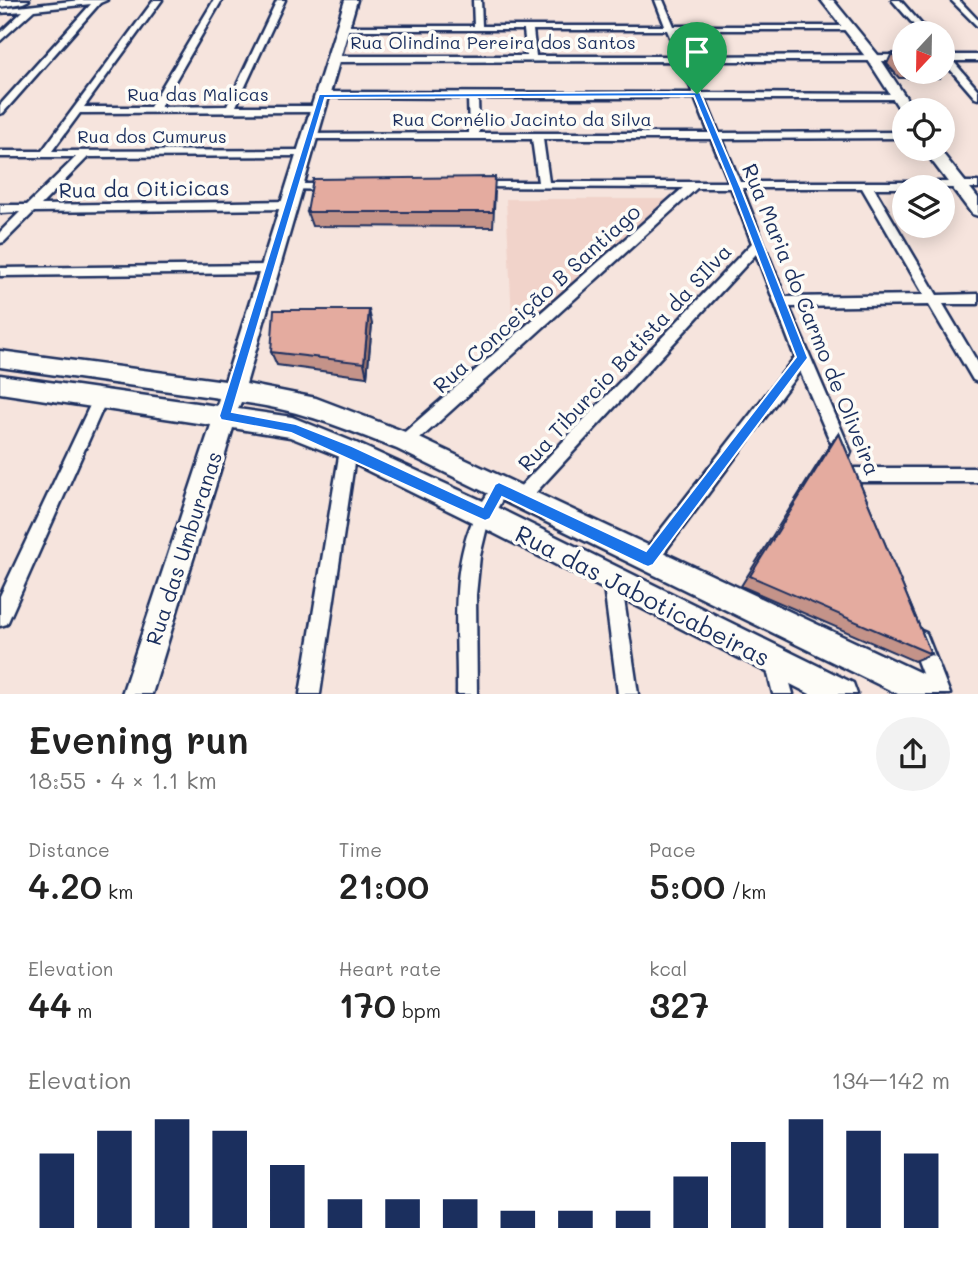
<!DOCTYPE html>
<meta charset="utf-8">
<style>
:root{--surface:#fff;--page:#f2f2f2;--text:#222;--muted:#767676;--accent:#1b2f5e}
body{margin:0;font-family:Mali,sans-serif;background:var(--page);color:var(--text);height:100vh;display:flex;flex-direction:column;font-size:26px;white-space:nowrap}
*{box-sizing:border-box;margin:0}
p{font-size:23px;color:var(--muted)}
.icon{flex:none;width:38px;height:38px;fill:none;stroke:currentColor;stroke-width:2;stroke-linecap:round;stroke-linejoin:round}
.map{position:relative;height:694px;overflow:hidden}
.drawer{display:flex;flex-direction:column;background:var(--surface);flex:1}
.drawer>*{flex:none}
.needle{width:46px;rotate:202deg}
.buttons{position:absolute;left:892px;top:21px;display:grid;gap:14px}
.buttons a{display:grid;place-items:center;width:63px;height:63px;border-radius:50%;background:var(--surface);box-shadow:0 4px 18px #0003;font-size:35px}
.pin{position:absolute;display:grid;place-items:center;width:60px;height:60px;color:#fff;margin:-72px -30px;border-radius:50% 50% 50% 0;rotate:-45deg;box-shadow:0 0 7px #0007}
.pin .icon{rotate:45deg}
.round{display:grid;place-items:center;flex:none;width:74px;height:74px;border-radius:37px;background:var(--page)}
.head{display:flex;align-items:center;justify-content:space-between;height:119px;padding:0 28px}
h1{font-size:38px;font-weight:600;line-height:52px}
.metrics{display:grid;grid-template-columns:repeat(3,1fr);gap:10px;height:119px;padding:7px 28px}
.metrics div{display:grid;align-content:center}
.metrics b{font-size:35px;font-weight:600}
.metrics small{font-size:19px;font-weight:400}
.metrics p{font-size:19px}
.chart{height:196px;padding:14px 28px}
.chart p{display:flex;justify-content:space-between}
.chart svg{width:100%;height:126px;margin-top:7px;stroke:var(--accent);stroke-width:6}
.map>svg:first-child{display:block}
.built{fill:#f1d3ca}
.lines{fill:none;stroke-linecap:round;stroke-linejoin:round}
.street-casing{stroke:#1b2f5e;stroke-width:5}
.secondary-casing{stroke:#1b2f5e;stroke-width:5}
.street{fill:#fdfcf7;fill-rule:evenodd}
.secondary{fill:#fdfcf7;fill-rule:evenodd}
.wall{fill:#c49389;stroke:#1b2f5e;stroke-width:2}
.shaded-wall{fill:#a0786f;stroke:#1b2f5e;stroke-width:2}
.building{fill:#e4ab9f;stroke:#1b2f5e;stroke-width:2}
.route{fill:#1a73e8;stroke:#fff;stroke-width:2;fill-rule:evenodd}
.labels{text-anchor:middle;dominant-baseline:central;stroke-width:7;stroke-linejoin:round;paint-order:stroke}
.far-street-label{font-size:18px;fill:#1b2f5e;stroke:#fdfcf7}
.street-label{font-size:21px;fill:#1b2f5e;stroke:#fdfcf7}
.near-street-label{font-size:24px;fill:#1b2f5e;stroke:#fdfcf7}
</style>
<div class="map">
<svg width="978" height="694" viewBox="0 0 978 694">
<rect width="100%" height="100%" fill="#f6e4dd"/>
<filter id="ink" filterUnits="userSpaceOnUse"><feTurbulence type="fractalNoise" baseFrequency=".0143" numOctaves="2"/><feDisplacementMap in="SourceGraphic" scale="14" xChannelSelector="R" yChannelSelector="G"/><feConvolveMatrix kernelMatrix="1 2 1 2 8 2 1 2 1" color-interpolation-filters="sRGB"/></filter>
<g filter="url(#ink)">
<path class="built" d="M506 199H670L513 338Z"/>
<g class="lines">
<defs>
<path id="street" d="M81 0H107L100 3 3 113 0 114V105L91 4 34 10 0 41V33L23 11 0 13V9Z
M154 0H162L84 107H150L214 0H222L160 107 227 106 277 0H285L236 106H317L322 109 317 112 80 113 52 151 303 150 308 153 303 156 88 157 41 205 288 201 294 205 288 209 34 212 4 242 0 243V232L20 212 0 213V205H27L76 157H0V151H42Z
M473 0H481L482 26H665L655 0H663L674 26H847L851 28 847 30H676L686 56 905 55V61H689L702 93 903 94 905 96 900 99H705L719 133 905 132V138L722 139 740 182H978V188H874L937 295 978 294V304H943L978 363V382L973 380 929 305 789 307 851 452 849 457 843 459 837 457 800 371 654 566 648 569 642 566 639 560 642 554 795 357 756 254 526 503 520 506 514 503 512 498 514 493 752 243 731 188H697L411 447 405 449 399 447 397 442 399 437 683 188 472 187 470 185 476 182H538L532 139H304L303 137 308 134 469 133 468 98 319 97 317 95 322 92 693 93 680 61 333 62 329 59 333 56H527L524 30H343L339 28 343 26H474ZM533 30H667L678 56H536ZM478 98H695L709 133H479ZM543 139H711L729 182H549ZM742 188H862L924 295 785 297Z
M892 0H900L929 33H921Z
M951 0H959L978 20V27Z
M943 52 948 55H978V61H953L978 90V99L975 98 943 61Z
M293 184H330L336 187 330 190 289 189 287 187Z
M269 265 275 269 269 273 0 276V268Z
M100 393 105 395 107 399 7 624 0 626V596L93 399 95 395Z
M348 443 354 445 356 450 320 694H300L340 450 342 445Z
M853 468H978V482H853L847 480 845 475 847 470Z
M500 481 506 484 508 489 487 527 480 556 476 595 477 694H457C458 630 447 558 483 501 488 494 491 485 500 481Z
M612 570 618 573 621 579 638 694H618L603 579 606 573Z
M919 630 926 633 950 694H930L909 640 912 633Z
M775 652 782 655 793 694H773L765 662 768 655Z"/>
<path id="secondary" d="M0 0H29L23 3 0 7Z
M345 0H357L246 384 316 398 413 435 942 683 946 694H898L397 449C341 427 301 410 241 402L238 409 292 417 356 443 494 506 853 683 857 694H810L476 524 340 457 290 437 233 428 152 694H122L211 425 0 393V375L217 406 219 398 0 367V351L225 381Z
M821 0H833L878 55 914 110H905V114L902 113 868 60Z
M923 149H939L978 198V216L972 214Z"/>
</defs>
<use href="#street" class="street-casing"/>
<use href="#secondary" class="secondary-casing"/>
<use href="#street" class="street"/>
<use href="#secondary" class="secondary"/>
</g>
<path class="wall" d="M892 53H905V72H943L940 78H899L887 64Z
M495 192 493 227 312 226 307 212Z
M372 324 367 377 277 365 271 352Z
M839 433 931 654 914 661 741 586 829 446Z"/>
<path class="shaded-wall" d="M369 310 372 324 367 377 364 363Z"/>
<path class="building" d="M892 53H905V68Z
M495 177 493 212H307L313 179Z
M274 310H369L364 363 271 352Z
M839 433 931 654 750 576Z"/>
</g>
<path class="route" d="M700 92 740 186 808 358 653 565 648 567 643 565 502 497 490 519 485 521 291 433 221 420 219 416 319 94ZM694 96 731 186 796 357 646 551 499 482 495 484 483 507 352 446 296 424 232 412 325 98Z"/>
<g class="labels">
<g class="far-street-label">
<text x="493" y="42">Rua Olindina Pereira dos Santos</text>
<text x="198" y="94">Rua das Malicas</text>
<text x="522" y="119">Rua Cornélio Jacinto da Silva</text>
<text x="152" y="136">Rua dos Cumurus</text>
</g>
<g class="street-label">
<text transform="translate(144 188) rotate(-1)">Rua da Oiticicas</text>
<text transform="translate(536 298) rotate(-42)">Rua Conceição B Santiago</text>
<text transform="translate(812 319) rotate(68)">Rua Maria do Carmo de Oliveira</text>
<text transform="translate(624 357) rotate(-47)">Rua Tiburcio Batista da SIlva</text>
<text transform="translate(183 548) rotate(-72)">Rua das Umburanas</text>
</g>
<g class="near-street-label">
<text transform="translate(643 595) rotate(27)">Rua das Jaboticabeiras</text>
</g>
</g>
</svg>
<div class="buttons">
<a><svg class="needle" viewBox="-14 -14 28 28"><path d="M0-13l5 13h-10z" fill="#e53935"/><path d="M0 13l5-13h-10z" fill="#767676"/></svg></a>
<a><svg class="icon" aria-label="locate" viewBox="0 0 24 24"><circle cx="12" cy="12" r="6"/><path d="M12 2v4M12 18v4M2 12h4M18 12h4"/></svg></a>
<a><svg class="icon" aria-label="layers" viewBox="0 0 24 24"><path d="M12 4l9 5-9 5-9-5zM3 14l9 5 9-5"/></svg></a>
</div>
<div class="pin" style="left:697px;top:94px;background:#1e9e55"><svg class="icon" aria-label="arrive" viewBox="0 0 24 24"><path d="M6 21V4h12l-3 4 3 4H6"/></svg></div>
</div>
<section class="drawer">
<div class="head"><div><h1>Evening run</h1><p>18:55 · 4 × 1.1 km</p></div><a class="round"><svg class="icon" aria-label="share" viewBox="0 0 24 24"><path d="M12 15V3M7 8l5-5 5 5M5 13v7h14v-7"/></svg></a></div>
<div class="metrics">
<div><p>Distance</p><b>4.20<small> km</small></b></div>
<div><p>Time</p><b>21:00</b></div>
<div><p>Pace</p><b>5:00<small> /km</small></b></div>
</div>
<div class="metrics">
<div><p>Elevation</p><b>44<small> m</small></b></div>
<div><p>Heart rate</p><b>170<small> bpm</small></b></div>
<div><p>kcal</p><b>327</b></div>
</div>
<div class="chart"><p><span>Elevation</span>134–142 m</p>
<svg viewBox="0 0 160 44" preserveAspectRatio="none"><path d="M5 44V18M15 44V10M25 44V6M35 44V10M45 44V22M55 44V34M65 44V34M75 44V34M85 44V38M95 44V38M105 44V38M115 44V26M125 44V14M135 44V6M145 44V10M155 44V18"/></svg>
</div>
</section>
